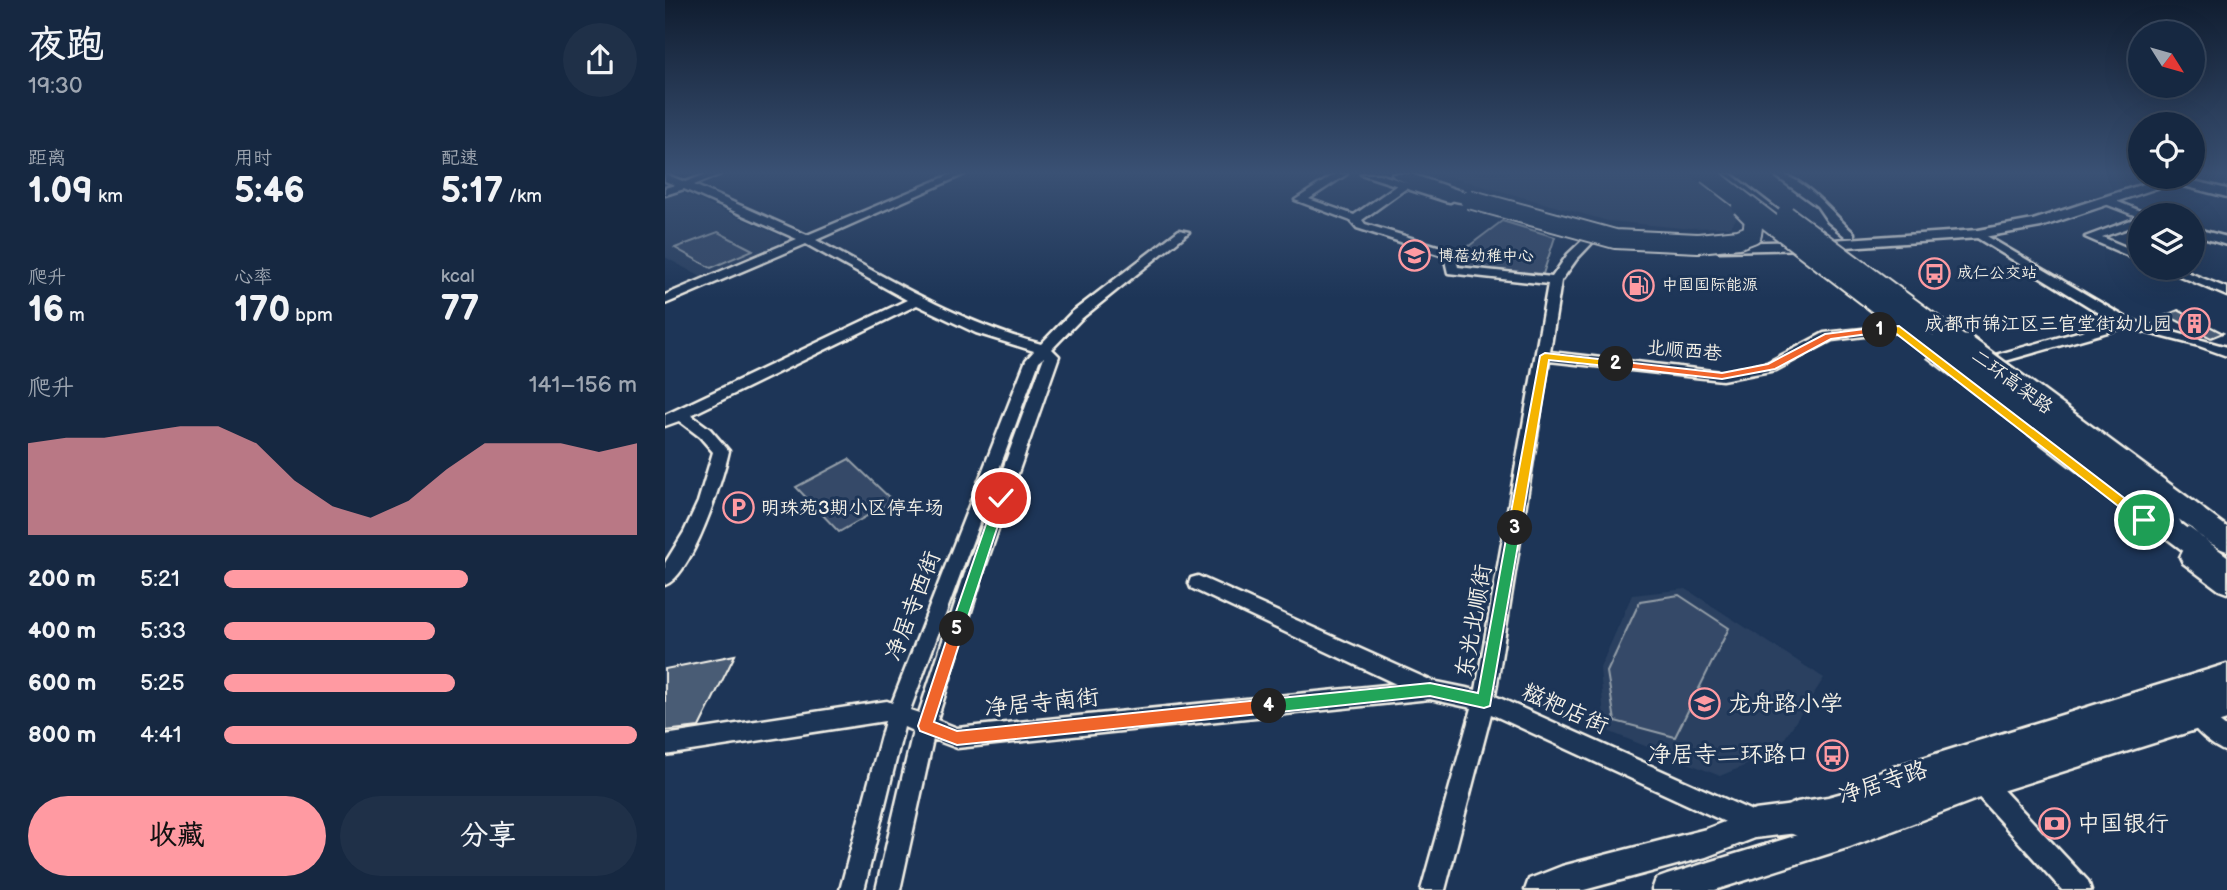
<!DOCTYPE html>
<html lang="zh">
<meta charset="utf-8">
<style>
:root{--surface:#162841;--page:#1f3048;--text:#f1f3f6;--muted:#9ea6b1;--line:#35445a;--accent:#ff9aa2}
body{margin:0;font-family:"Balsamiq Sans","LXGW WenKai TC",sans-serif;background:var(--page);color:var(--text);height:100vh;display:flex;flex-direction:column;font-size:26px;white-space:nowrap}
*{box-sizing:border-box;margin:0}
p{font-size:23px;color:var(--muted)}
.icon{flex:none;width:38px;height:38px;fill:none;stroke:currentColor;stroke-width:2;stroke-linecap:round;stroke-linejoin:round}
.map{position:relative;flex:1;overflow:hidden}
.details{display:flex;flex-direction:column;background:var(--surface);width:665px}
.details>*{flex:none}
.needle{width:46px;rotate:127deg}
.tools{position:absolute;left:1463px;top:21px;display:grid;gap:14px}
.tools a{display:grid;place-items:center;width:77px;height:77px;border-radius:50%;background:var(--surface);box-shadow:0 7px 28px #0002,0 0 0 2px var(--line);font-size:35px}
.pin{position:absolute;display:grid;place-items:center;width:60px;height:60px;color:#fff;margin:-30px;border:4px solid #fff;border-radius:50%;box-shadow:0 2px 7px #0007}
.km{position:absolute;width:35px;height:35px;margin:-18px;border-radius:50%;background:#222;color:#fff;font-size:19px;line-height:35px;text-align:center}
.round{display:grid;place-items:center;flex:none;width:74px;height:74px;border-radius:37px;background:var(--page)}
.overview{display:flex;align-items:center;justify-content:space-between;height:119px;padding:0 28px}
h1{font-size:38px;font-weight:700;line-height:52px}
.metrics{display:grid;grid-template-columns:repeat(3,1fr);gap:10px;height:119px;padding:7px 28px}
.metrics div{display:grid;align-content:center}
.metrics b{font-size:35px;font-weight:700}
.metrics small{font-size:19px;font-weight:400}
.metrics p{font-size:19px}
.chart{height:196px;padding:14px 28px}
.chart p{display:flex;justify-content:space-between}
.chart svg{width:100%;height:126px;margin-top:7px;fill:var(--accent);opacity:.7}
.cta{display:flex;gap:14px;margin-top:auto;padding:14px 28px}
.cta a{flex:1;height:80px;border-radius:42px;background:var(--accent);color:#111;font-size:28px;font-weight:700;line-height:80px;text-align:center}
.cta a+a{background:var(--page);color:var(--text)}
ul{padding:0 28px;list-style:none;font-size:23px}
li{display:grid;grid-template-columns:112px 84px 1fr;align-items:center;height:52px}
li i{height:18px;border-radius:9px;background:var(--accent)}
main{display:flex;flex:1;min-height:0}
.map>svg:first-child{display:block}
.built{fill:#2a4060}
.green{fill:#354a67;stroke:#949ea8;stroke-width:2}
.building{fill:#485b74;stroke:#f4f1e8;stroke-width:2}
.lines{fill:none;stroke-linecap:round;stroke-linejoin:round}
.minor-casing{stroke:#f4f1e8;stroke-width:5}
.major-casing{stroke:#f4f1e8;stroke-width:5}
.highway-casing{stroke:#f4f1e8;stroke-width:5}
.minor{fill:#1d3557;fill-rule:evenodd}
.major{fill:#1d3557;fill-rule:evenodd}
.highway{fill:#1d3557;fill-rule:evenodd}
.highway-bridge-far1-casing{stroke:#f4f1e8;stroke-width:22;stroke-linecap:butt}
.highway-bridge-casing{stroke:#f4f1e8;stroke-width:28;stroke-linecap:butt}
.highway-bridge-far1{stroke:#1d3557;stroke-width:18}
.highway-bridge{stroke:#1d3557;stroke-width:23}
.split-1{fill:#f5b400;stroke:#fff;stroke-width:2}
.split-2{fill:#f0652b;stroke:#fff;stroke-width:2}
.split-3{fill:#f5b400;stroke:#fff;stroke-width:2}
.split-4{fill:#22a559;stroke:#fff;stroke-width:2}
.split-5{fill:#f0652b;stroke:#fff;stroke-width:2}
.split-6{fill:#22a559;stroke:#fff;stroke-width:2}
.labels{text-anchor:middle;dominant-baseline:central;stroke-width:6;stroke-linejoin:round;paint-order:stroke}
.far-poi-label{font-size:16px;fill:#f4f1e8;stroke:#1d3557;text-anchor:start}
.poi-label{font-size:19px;fill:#f4f1e8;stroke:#1d3557;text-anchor:end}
.street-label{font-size:19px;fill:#f4f1e8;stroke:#1d3557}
.near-street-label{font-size:23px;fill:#f4f1e8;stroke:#1d3557}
.near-poi-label{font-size:23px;fill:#f4f1e8;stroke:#1d3557;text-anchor:start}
</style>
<main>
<section class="details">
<div class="overview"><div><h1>夜跑</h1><p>19:30</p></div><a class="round"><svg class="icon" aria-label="share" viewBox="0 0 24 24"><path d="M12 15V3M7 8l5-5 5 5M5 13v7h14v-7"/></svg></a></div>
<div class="metrics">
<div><p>距离</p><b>1.09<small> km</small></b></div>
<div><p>用时</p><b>5:46</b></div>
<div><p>配速</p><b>5:17<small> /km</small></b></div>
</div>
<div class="metrics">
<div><p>爬升</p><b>16<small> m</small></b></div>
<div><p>心率</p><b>170<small> bpm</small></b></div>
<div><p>kcal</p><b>77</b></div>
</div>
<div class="chart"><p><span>爬升</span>141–156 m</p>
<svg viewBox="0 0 160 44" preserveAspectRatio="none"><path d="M0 44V12L10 10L20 10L30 8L40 6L50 6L60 12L70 25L80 34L90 38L100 32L110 21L120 12L130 12L140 12L150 15L160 12V44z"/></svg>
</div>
<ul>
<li><b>200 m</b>5:21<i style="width:59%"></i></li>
<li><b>400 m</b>5:33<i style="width:51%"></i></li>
<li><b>600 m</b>5:25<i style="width:56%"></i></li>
<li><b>800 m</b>4:41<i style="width:100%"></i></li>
</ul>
<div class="cta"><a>收藏</a><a>分享</a></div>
</section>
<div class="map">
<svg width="1562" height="890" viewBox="0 0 1562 890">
<rect width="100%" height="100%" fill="#1d3557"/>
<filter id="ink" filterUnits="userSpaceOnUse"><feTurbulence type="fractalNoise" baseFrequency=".0143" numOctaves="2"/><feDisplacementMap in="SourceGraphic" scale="14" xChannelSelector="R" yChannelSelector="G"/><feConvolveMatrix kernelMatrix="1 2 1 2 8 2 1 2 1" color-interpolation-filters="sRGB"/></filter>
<g filter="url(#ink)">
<path class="built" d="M775 174H1023L1075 214 1065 227 1018 228 943 221Z
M10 190 116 236 115 243 36 277 0 257V194Z
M1021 589 1159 678 1110 753 1055 776 940 730 935 668 967 595Z"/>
<path class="green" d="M837 221 890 237 878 274 791 267 796 252Z
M53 232 88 250 46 268 10 248Z
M184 459 228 501 174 532 131 487Z
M1014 595 1064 628 1010 737 950 721 942 672 975 601Z"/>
<path class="building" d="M1513 310 1558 333 1546 338 1501 315Z
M70 655 34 727 0 731V669Z"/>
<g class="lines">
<defs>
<path id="minor" d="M0 174 20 182 42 174H56L29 185 142 235 287 174H300L151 240C224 279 295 323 376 344L406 313 514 230 524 232 416 319 387 349 394 356 319 570 272 720 292 728 731 684 526 588 524 583 526 578 533 576 767 681 811 690 883 284 783 273 779 256 692 228 686 221 630 200 670 174H682L644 199 689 215 735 183H743V187L697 220 700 224 789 251 793 267 887 277 903 254 921 237H929V241L911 260 896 281 885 352 1057 372 1102 363 1159 333 1236 325 1238 328 1231 332 1167 340 1111 370 1057 380 884 361 830 696 1098 816 1102 824 1098 832 1090 836 1082 832 826 714 780 890H756L807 708 765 699 292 748 268 739 235 890H211L248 731 239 727 199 890H175L220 721 0 755V735L222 701 227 703 361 360 369 351 311 333 252 305 26 415 45 429 64 451C58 479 27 576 0 585V563L19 532 33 502 48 452 35 437 14 421 0 426V415L242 300 141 244 0 304V295L132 239 19 189 0 195V188L10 185 0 181ZM379 357 301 570 254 713 245 710 374 361Z
M1108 174C1137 172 1168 215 1189 233V237H1181L1163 222 1152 206Z
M1438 199H1446L1485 215H1475V224L1437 237 1475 253V261L1420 237 1474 217 1438 203Z
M1528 228 1562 237V245L1528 235Z
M1313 231 1465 320 1562 347V356L1534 346 1460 327 1319 367H1309L1307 364 1309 361 1449 322 1309 236 1307 234Z
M1496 268H1512L1562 288V296Z
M1533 707 1540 710 1562 728V752C1548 747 1529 731 1522 717L1526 710Z
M1317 773 1325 776 1423 881 1426 890H1397L1309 792 1306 784 1309 776Z"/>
<path id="major" d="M696 174H714L792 198 785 202 780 201Z
M1053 174H1066L1140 231 1133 235 1128 234Z
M1500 177H1512L1562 189V197L1507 183 1376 227 1313 238 1152 249 1054 251 1047 247 1054 243 1152 241 1313 230 1368 220Z
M1526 548 1534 551 1562 572V593L1554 590 1518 563 1515 557 1518 551Z
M1562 664V686L1219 796 1209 792 1205 783 1209 774 1219 770Z
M1562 696V720L1317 797 1185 847 1050 890H987L991 879 1002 875 1185 819 1317 771Z
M1140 800 1150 804 1154 814 1150 824 1132 833 1090 838 1041 857 919 890H860L864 879 897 866 1041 829 1090 810 1128 805Z"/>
<path id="highway" d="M727 174H746L810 196 812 199 810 202C791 207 747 185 729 177Z
M1530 508 1539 510 1562 527V551C1547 546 1525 531 1518 517L1521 510Z
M1505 518 1514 520 1562 556V580L1553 577 1496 534 1492 527 1496 520Z
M1562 675V701L1362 772 1163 831 1132 836 1120 831 1115 819 1120 807 1132 802 1163 797 1362 742Z"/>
</defs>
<use href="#minor" class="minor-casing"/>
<use href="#major" class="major-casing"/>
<use href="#highway" class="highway-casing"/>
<use href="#minor" class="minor"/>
<use href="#major" class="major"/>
<use href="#highway" class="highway"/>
<defs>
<path id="highway-bridge-far1" d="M1042 174 1271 349
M804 199 950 239 1033 243 1074 239 1087 234 1089 219 1076 206
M1121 215 1302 349"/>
<path id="highway-bridge" d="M1269 347 1505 527
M1300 347 1530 517"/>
</defs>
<use href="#highway-bridge-far1" class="highway-bridge-far1-casing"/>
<use href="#highway-bridge" class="highway-bridge-casing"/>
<use href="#highway-bridge-far1" class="highway-bridge-far1"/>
<use href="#highway-bridge" class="highway-bridge"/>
</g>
</g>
<linearGradient id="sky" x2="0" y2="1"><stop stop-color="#101d30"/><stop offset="0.58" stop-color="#3a5174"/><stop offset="1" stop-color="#3a5174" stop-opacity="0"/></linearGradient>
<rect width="1562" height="298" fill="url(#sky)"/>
<path class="split-1" d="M1234 326 1484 517V523H1475L1229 332 1215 333 1210 330 1215 327Z"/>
<path class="split-2" d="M1215 327 1220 330 1218 332 1166 339 1110 369 1057 379 951 367 946 364 951 361 1057 373 1103 364 1160 334Z"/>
<path class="split-3" d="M880 353 951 361 956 364 951 367 884 360 856 528 850 533 843 528 875 356Z"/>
<path class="split-4" d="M850 523 856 528 825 706 819 708 765 696 604 713 599 711 597 706 599 701 604 699 765 683 813 693 843 528Z"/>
<path class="split-5" d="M292 623 299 629 269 722 292 731 604 699 610 701 612 706 610 711 604 713 292 745 255 731 253 726 285 629Z"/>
<path class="split-6" d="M336 494 342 498 299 629 292 634 285 629 330 498Z"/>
<defs>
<symbol id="school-ring" viewBox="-11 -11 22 22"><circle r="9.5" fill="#1d3557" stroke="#ff9aa2" stroke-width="1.5"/><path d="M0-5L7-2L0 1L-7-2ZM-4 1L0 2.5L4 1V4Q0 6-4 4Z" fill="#ff9aa2"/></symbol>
<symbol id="bus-ring" viewBox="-11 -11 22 22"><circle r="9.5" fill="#1d3557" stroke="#ff9aa2" stroke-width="1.5"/><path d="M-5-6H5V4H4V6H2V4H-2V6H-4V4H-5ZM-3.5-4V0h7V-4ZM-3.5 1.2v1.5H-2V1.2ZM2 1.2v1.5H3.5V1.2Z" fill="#ff9aa2"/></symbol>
<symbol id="fuel-ring" viewBox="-11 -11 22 22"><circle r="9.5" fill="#1d3557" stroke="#ff9aa2" stroke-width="1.5"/><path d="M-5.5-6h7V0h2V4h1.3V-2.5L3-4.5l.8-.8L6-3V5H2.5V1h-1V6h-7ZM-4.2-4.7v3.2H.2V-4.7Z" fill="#ff9aa2"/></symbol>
<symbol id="building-ring" viewBox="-11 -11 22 22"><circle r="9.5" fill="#1d3557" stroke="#ff9aa2" stroke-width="1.5"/><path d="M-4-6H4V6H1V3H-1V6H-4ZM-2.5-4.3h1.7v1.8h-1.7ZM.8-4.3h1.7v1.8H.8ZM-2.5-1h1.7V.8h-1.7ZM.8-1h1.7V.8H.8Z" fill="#ff9aa2"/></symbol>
<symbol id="parking-ring" viewBox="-11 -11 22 22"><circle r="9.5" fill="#1d3557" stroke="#ff9aa2" stroke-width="1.5"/><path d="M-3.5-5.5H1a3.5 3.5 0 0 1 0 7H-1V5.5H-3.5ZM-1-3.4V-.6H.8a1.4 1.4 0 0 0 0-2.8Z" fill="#ff9aa2"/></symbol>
<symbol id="bank-ring" viewBox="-11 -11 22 22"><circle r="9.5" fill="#1d3557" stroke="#ff9aa2" stroke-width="1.5"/><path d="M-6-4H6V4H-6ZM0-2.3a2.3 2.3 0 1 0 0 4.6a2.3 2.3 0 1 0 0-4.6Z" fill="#ff9aa2"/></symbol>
</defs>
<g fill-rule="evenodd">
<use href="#school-ring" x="732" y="238" width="35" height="35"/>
<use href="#bus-ring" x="1252" y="256" width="35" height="35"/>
<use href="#fuel-ring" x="956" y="268" width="35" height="35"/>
<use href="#building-ring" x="1512" y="306" width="35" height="35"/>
<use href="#parking-ring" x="56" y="490" width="35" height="35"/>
<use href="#school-ring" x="1022" y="686" width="35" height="35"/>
<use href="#bus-ring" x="1150" y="738" width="35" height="35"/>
<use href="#bank-ring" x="1372" y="806" width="35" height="35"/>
</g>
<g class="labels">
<g class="far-poi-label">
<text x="773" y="256">博蓓幼稚中心</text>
<text x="1292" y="273">成仁公交站</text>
<text x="997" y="285">中国国际能源</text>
</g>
<g class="poi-label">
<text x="1507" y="324">成都市锦江区三官堂街幼儿园</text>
<text x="96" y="508" text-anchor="start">明珠苑3期小区停车场</text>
</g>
<g class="street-label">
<text transform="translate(1019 351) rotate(5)">北顺西巷</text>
<text transform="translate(1347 382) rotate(36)">二环高架路</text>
</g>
<g class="near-street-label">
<text transform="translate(248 606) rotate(-69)">净居寺西街</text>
<text transform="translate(809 621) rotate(-80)">东光北顺街</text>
<text transform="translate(377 703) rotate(-6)">净居寺南街</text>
<text transform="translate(900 709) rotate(24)">糍粑店街</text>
<text transform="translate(1218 783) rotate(-18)">净居寺路</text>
</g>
<g class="near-poi-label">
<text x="1063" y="704">龙舟路小学</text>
<text x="1144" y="755" text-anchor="end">净居寺二环路口</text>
<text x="1412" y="824">中国银行</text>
</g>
</g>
</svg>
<div class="tools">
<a><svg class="needle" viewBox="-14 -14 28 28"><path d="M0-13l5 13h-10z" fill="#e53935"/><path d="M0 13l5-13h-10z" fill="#9ea6b1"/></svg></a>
<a><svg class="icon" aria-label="locate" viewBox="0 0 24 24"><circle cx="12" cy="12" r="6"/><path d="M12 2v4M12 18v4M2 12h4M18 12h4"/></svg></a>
<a><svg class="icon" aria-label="layers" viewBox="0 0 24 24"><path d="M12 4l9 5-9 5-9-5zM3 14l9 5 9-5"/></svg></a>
</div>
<div class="pin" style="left:1479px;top:520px;background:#1e9e55"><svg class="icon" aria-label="arrive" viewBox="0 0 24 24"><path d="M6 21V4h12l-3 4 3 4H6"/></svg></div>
<div class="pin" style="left:336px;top:498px;background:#d93025"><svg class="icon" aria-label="check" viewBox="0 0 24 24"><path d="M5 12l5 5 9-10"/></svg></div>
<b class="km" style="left:1215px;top:330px">1</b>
<b class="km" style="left:951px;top:364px">2</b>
<b class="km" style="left:850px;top:528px">3</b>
<b class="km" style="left:604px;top:706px">4</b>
<b class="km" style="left:292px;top:629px">5</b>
</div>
</main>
